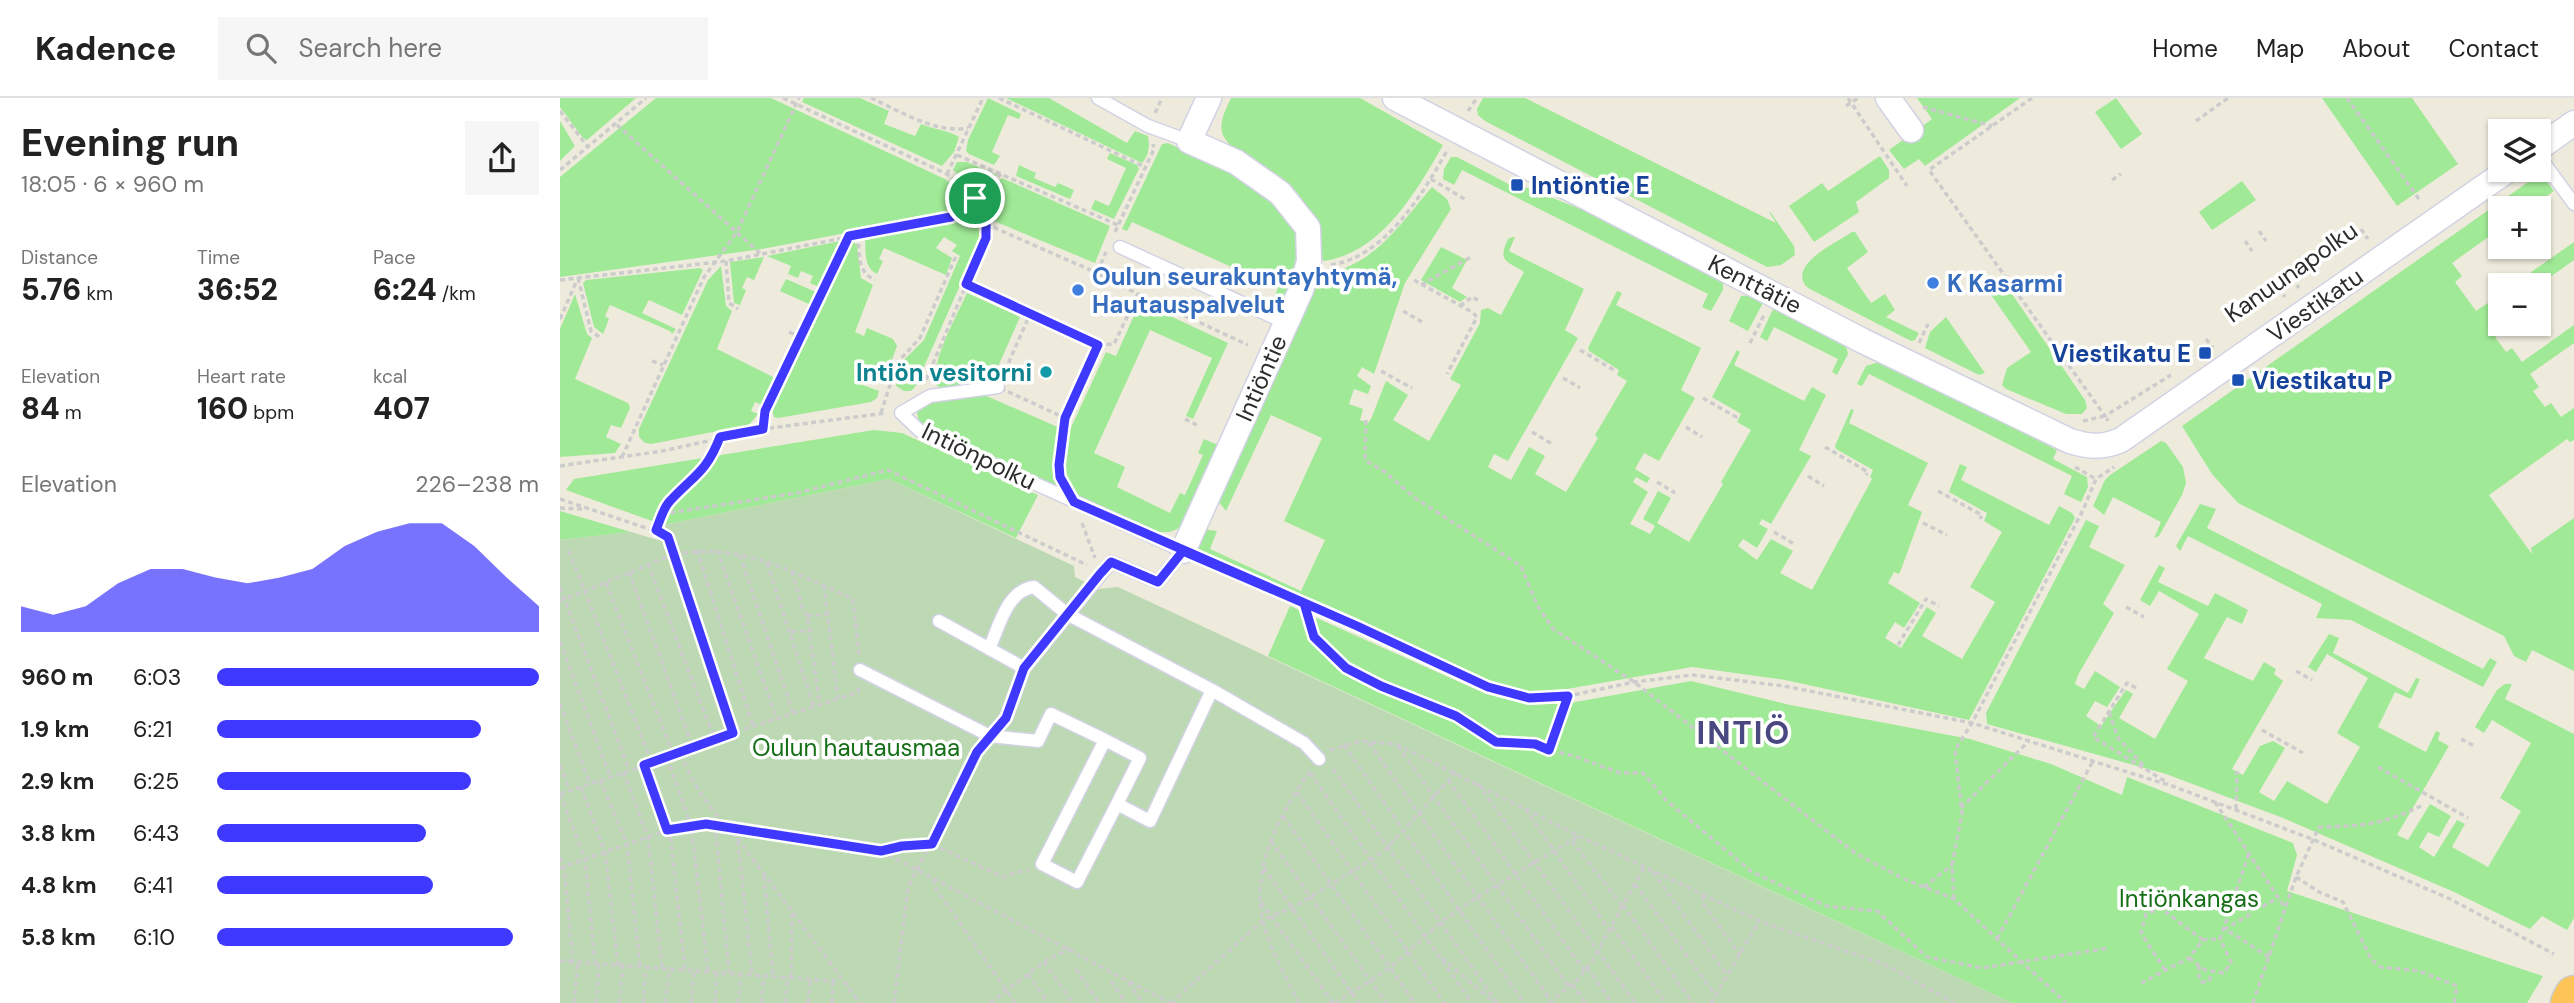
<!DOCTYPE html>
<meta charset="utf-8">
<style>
:root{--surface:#fff;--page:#f6f6f6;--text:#222;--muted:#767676;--line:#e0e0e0;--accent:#3f39ff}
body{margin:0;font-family:"DM Sans",sans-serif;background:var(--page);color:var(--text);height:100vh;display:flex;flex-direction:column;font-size:26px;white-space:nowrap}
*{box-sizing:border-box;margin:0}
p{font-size:23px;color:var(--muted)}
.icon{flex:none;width:38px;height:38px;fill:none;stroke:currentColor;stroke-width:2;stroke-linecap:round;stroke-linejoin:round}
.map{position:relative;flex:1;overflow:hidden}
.drawer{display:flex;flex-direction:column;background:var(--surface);width:560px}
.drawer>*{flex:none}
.buttons{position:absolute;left:1928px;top:21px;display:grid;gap:14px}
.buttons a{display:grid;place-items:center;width:63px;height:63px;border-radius:0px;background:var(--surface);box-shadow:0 2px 5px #0004;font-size:35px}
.pin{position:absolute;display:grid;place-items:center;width:60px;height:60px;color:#fff;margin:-30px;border:4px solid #fff;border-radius:50%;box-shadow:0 2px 7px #0007}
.round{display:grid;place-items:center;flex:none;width:74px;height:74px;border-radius:0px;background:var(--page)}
.headline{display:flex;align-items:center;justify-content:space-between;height:119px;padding:0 21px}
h1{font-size:38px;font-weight:800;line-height:52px}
.figures{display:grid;grid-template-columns:repeat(3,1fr);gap:10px;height:119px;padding:7px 21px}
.figures div{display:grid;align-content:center}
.figures b{font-size:30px;font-weight:800}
.figures small{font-size:19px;font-weight:400}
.figures p{font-size:19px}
.chart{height:196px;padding:14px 21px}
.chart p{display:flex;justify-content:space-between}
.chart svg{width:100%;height:126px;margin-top:7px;fill:var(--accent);opacity:.7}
ul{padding:0 21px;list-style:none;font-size:23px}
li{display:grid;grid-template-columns:112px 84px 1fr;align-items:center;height:52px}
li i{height:18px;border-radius:9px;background:var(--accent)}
header{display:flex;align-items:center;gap:42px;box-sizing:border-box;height:98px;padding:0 35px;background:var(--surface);border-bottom:2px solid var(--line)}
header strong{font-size:33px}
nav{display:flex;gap:38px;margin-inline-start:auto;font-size:24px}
.search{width:490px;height:63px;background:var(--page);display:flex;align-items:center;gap:18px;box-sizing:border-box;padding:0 24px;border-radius:0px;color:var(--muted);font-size:26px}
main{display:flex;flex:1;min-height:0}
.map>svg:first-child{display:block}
.green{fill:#a0e996}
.cemetery{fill:#bdd9b3}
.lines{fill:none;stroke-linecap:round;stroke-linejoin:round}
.service-casing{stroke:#d2d2e5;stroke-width:15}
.minor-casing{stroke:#d2d2e5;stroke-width:27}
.motorway-casing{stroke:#ccc;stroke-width:41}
.path{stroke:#ccc;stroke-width:3.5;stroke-dasharray:5 3.5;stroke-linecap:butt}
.service{stroke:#fff;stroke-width:12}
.minor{stroke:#fff;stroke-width:24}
.motorway{stroke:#ffc457;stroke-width:38}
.route-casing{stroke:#fff;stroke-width:14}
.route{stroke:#3f39ff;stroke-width:9}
.transit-dot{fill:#1a4fb4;stroke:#fff;stroke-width:2.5}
.shop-dot{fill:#3f7fe0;stroke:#fff;stroke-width:2.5}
.culture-dot{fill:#0f9aa8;stroke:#fff;stroke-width:2.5}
.labels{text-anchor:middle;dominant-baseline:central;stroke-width:7;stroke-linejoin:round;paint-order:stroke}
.transit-label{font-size:24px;font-weight:bold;fill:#164399;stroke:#fff;text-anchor:start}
.street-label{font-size:24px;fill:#2c2c2c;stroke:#fff}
.shop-label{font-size:24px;font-weight:bold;fill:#366cbe;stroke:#fff;text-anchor:start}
.culture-label{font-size:24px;font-weight:bold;fill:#0d838f;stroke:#fff;text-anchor:end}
.park-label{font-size:24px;fill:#156f16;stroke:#fff}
.district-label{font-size:32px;font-weight:bold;letter-spacing:2px;fill:#4a4880;stroke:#fff}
</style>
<header>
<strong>Kadence</strong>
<div class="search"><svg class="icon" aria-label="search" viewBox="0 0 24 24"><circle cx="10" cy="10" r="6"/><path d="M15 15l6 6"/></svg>Search here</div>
<nav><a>Home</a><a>Map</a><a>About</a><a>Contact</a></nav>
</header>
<main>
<section class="drawer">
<div class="headline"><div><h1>Evening run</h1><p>18:05 · 6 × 960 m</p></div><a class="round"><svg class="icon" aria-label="share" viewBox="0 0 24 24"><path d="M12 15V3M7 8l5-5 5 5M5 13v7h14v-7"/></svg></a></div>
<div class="figures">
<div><p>Distance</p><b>5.76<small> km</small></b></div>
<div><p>Time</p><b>36:52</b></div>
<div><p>Pace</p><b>6:24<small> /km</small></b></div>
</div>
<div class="figures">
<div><p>Elevation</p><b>84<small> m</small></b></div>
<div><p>Heart rate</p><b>160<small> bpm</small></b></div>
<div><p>kcal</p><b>407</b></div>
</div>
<div class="chart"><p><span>Elevation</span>226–238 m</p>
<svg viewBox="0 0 160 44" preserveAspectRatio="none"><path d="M0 44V35L10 38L20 35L30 27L40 22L50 22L60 25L70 27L80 25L90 22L100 14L110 9L120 6L130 6L140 14L150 25L160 35V44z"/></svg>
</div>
<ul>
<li><b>960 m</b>6:03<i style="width:100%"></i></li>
<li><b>1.9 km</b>6:21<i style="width:82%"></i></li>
<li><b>2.9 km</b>6:25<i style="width:79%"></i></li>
<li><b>3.8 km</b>6:43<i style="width:65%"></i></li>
<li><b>4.8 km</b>6:41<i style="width:67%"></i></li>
<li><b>5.8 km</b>6:10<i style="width:92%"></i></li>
</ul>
</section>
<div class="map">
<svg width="2014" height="905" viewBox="0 0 2014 905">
<rect width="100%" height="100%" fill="#eeebdd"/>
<path class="green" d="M0 0H76L27 42 23 40 0 9Z
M96 0H211L385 81 407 99 404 107 396 114 202 151 0 179V79Z
M244 0H300L329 13 324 26 355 38 361 26C372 31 391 33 399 39L394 54 382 68 242 4Z
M428 0 461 16 459 21 448 17 432 54 440 58 434 67 409 56 406 53 408 42Z
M446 0H489L567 45 575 33 588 38C590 48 589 57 582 65Z
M671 0H800L883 47C857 93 821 155 764 163 754 153 759 140 755 127 751 113 742 100 733 90 715 68 676 63 663 37 658 25 666 11 671 0Z
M923 0H965L1216 125 1209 114 1211 115 1234 148 1235 157 1221 167 1207 169 925 23 918 17 917 11Z
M1357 0H1460L1365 68 1359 61 1344 71 1329 52 1372 21Z
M1556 0 1582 36 1561 51 1535 14Z
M1762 0H1852L1898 66 1837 108Z
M0 23 15 48 0 63Z
M608 45 702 90 727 118 736 138 738 157 732 187 723 204H712L718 190 572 124 567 133 562 131 602 46Z
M550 55 577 67 579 71 554 121 531 111 535 102 549 108 566 70 547 61Z
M1320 58 1329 72V80L1296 104 1299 114 1254 144 1229 108 1262 85 1268 93Z
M891 59H897L962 93 965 89 1028 114 1163 183V192L1151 213 1142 209 1148 196 902 72 894 87 883 81 884 71Z
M397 64H407L437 77 418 94 393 72Z
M459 67 476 75 474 80 495 89 498 85 514 92 510 101 456 78Z
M1981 75 1994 93 1969 110H1941V130L1892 165 1902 178 1895 184 1916 213 1941 196V214L1931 221 1941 235 1935 239 1946 254 1952 250 1962 264 2014 227V245L1970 276 1979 289 1973 293 1985 309 1991 305 2001 319 2014 310V342L2010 344 2007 341 1929 397 1972 456 1971 450 2014 420V573L1972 552 1966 564 1954 558 1944 538 1678 405 1652 376 1622 328Z
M442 80 550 128 535 165 429 121 419 100Z
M1682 83 1696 102 1652 132 1639 114Z
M872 89 887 101 891 111 845 185 814 276 802 269 797 278 811 288 808 296 794 291 789 306 803 311 800 322 808 325 811 321 826 283 848 297 833 322 869 343 901 287 890 281 920 225 921 212 928 210 941 217 964 174C947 163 937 164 948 141L953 139H955L949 153 1024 191 1005 232 1018 240 948 363 934 356 928 369 951 382 969 349 985 358 975 376 1006 394 1038 340 1035 337 1067 283 1057 277 1059 272 1029 253 1028 250 1057 193 1062 195 1056 207 1141 250 1121 292 1135 300 1099 363 1084 355 1075 371 1090 380 1087 385 1076 379 1073 384 1088 394 1070 426 1090 436 1095 428 1083 421 1098 393 1111 400 1097 425 1129 444 1163 386 1161 384 1191 332 1177 324 1181 316 1152 299 1177 252 1180 254 1174 267 1244 303 1252 289 1266 297 1239 352 1251 358 1211 426 1202 421 1199 426 1208 431 1197 450 1183 441 1178 448 1197 462 1211 441 1233 453 1220 475 1252 492 1312 381 1310 379 1313 372 1276 351 1275 348 1291 311 1294 312 1289 325 1368 365 1348 407 1362 414 1342 469 1339 476 1334 474 1328 485 1360 505 1344 530 1335 524 1325 540 1341 550 1367 509 1376 515 1362 538 1402 561 1435 504 1410 489 1442 434 1424 423 1427 415 1389 394 1400 366 1407 369 1401 382 1489 427 1499 408 1512 415 1515 420 1409 622 1225 582 1132 569 1007 591 969 594 931 585 635 450 643 431 657 433 650 451 741 493 765 442 724 423 762 340 711 317 666 413 658 403 754 179C815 168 834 133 872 89Z
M414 113 421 140 355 289 351 293H344L336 288 342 264 364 242 400 158 392 153 397 147 384 139 376 150 392 160 386 177 324 150 319 161 323 163 317 176C303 169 306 153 305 139L387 125Z
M1292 134H1295L1308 154 1287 170 1311 205 1325 196 1335 212 1326 219 1359 235 1355 242 1351 243 1248 190C1225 168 1276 145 1292 134Z
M280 143 281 145 259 189 250 185 253 178 241 173 238 180 228 176 231 168 207 158Z
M291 144 297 146 301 180 313 187 295 234 304 238 307 230 333 241 337 248 325 281 306 274 300 286 319 293 317 300 311 304 218 320 214 319 212 312 263 200Z
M2014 144V162L1979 187H1953Z
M881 149 907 162 892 190 907 199 900 204 861 182Z
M204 159 194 182 187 179 182 190 186 192 180 207 174 205 170 164Z
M161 168 166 208 172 213 157 251 215 280 202 307 195 304 191 313 198 316 189 327 91 346 85 345 79 339V331L148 182Z
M140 170 143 172 122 217 89 202 82 215 116 231 112 236 110 233 50 207 45 218 49 221 43 236 34 229 23 185 26 182Z
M226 181 256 194 251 207 220 193Z
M1440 182 1443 183 1525 302 1527 310 1522 316H1506L1446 291 1442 287 1447 270 1471 254 1427 191Z
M407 195 460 219 433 280 381 290 376 287C370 264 397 218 407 195Z
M15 196 27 236 32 240 15 281 68 305 70 310 61 330 51 327 46 339 61 346 55 355 0 359V231Z
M1191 197 1204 203 1188 233 1169 223 1181 198Z
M580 204 668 245 633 321 626 318 652 260 590 232 534 355 565 369 557 389 610 415 620 395 625 397 643 357 638 355 644 341 658 347 621 428C612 436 602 435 590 432L359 323 357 315 362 307 422 296 509 334 546 254 556 258Z
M1214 209 1285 245 1288 256 1277 277 1272 274 1278 261 1214 229 1207 243 1200 239Z
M1386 219 1425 275 1419 277 1365 250 1370 234Z
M1322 263 1497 352 1493 361 1527 379 1528 389 1521 404 1504 396 1512 378 1309 276 1302 288 1297 286 1306 268Z
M314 332 342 335 478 397 456 440 329 381 103 427 6 392 14 381Z
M1601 343 1606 345 1623 369 1626 385 1622 397 1599 438 1594 440 1601 424 1553 399 1544 417 1533 408 1545 382 1550 377Z
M1640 406 1656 411 1647 430 1923 571 1930 560 1937 564 1923 589 1791 522 1756 520 1762 506 1628 438 1620 453 1616 448Z
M0 413 71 434 0 442Z
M1526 422 1539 428 1529 449 1565 467 1543 506 1554 515 1518 577 1515 586 1524 591 1535 573 1560 589 1547 609 1535 603 1526 618 1541 628 1566 592 1573 596 1559 620 1595 641 1628 583 1607 571 1639 516 1599 493 1590 508 1580 502 1599 467 1605 470 1598 484 1648 508 1655 495 1688 512 1682 526 1667 519 1644 560 1693 583 1704 564 1716 571 1714 576 1723 583 1672 671 1683 677 1700 648 1713 643 1725 650 1699 694 1714 703 1727 683 1767 706 1800 649 1777 635 1808 580 1767 556 1756 574 1748 569 1769 536 1779 540 1773 555 1848 595 1856 580 1860 581 1851 601 1835 594 1818 629 1866 654 1876 633 1880 635 1878 642 1889 648 1837 737 1848 742 1870 706 1891 718 1879 739 1868 734 1859 749 1874 759 1897 722 1905 726 1892 749 1928 769 1961 713 1940 700 1971 645 1932 622 1924 635 1915 629 1937 592 1945 586H1952L1945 601 2014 636V820L2007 832 1982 818 1970 831 1894 794 1723 720 1606 676 1427 626 1426 615Z
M730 508 926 596 969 607 1010 605 1131 583 1230 607 1410 641 1491 666 1562 697 1567 679 1733 745 1737 757 1727 793 1983 878 1967 905H1452L708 558Z"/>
<path class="cemetery" d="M329 381 514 468 515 479 539 491 558 489 1452 905H0V442L71 434 98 442 103 427Z"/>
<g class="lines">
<defs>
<path id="service" d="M538 0 588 28 629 43
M1979 58 2014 106
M560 149 726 225
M379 523 464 570
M429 551C439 529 447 492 474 489L507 516 652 592 744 645 759 661
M300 572 430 638 446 620 464 570 551 464 598 484 623 453 360 333 341 315 370 298 438 289
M430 638 478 643 491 616 545 642 482 766 517 784 557 706 590 723 652 592
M545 642 580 660 557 706"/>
<path id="minor" d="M835 0 1303 243 1510 343C1529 349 1543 350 1561 342L1948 72
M1328 0 1351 32
M1979 50 2014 25
M623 453 741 192 749 163 748 130 720 95 676 64 629 43 649 0"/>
<path id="motorway" d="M2010 905 2014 897"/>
</defs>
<use href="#service" class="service-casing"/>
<use href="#minor" class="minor-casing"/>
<use href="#motorway" class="motorway-casing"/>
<path class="path" d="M223 0 387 76C410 91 426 111 426 140L366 282
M311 0C340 13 376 36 408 30
M439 0 585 69
M1288 0 1347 88
M1472 0 1369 72 1545 318 1611 277
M1787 0 1861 104
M1286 8 1298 0
M1363 9 1432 28
M0 13 28 49
M908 13 917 0
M595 15 602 0
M1636 23 1668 0
M57 27 201 156
M397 57 558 127
M0 72 86 0
M387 76 423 0
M871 81 906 102
M1552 82 1561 76
M426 126 537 175 533 184
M1801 131 1808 141
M1699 133 1706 143
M555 134 594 51 593 46
M298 137C300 156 296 173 315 182
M1685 143 1692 153
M166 163 169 205 178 211
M771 167C826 158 862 97 888 51
M18 180 31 233 41 240
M1732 180 1739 190
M0 182 166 163 391 119 404 112 441 76
M854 182 912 214 917 219 887 276
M406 186 470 216
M861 187 911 159
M1718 190 1725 199
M578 196 688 247
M900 208 912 199 918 202
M843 213 862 224
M470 216 538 247 505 320 438 289Z
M0 221 17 182
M229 234 239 238
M1646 241 1653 250
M1190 245 1204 217
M1359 245 1368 226
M538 247 554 246 578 196 537 175 546 154
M1020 252 1054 272 1053 274
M92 263 103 267
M821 273 852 290
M1003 280 1020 290
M1143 300 1176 319 1174 322
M321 315 337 265 360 240 396 158
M625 321 637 327
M806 322 805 362 825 374 855 400 961 468 977 507 993 531 1074 584 1295 755 1344 781 1394 801 1506 905
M1523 323 1545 318 1548 323
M1126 329 1142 339
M203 331 205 313 289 138
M972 334 992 346
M1265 349 1308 374 1306 377
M62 359 144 179 177 134 239 0
M0 368 102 353 203 331 326 315
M1515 369 1536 381
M1248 378 1264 388
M501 380 499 367 505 320
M1097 384 1115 395
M1378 393 1422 417 1420 421
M0 401 101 435 108 439 112 457C181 443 232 474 293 501L299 557
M0 410 22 411
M102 416 237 395 328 372 527 467
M522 425 535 460
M1363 425 1387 437
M96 432C100 423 103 410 110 403 134 376 146 376 160 339
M1214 434 1236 447
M137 452 193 628
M157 452 217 622
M9 453 92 665
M180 457 233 615
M644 462 797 528 928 589 969 600 1008 598 1074 584 1133 577 1224 588 1412 625 1615 689 1752 741 1890 801 1994 856
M207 465 254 609
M88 466 155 642
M232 473 243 512 247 518 260 607
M69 474 133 650
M46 485 114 658
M264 487 278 600
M0 489 69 672
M0 503 112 457 173 635
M744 505 754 539 786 570 821 588 896 618 936 644 975 646 989 652
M1566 509 1584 519
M247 518 268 516
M231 534 255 532
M0 544 50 678
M1338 547 1366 501 1379 508
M1736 573 1752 582
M1576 590 1567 585 1533 639 1608 685
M1008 598 989 652 1014 658 1060 675H1083L1107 703 1192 774 1266 808 1317 813 1367 859 1422 870 1549 850
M0 606 30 686
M1549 614 1558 640 1585 669
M1702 632 1743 655
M1901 641 1916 649
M809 645 991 903
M784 647 964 905
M838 648 1009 889
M770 652 800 643 836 646 1019 738 1199 823 1326 867 1394 905
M121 656C132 687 155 718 178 741L300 905
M107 660 131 727 148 873
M0 667 10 693
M84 667 111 743 125 872
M1818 669 1908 720
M773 671 937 905
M63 674 88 739 102 869
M750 675 912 905
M40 682 67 746 80 868
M888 682 1025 873
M918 686 1075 905
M21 689 45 754 58 867
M737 694 884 905
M0 696 121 656 173 635 298 594 299 589
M0 696 25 761 35 864
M1655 704 1725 810
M1401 710 1469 643
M965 711 1050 833
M1676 711 1677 673
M723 718 855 905
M155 727 169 874
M178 743 192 876
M711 743 826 905
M1012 743 1063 809
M321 753 610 905
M0 759 4 769 13 864
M0 770 116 729 146 726 321 753 342 748 371 746 443 779 469 771
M704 770 799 905
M1093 774 1167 877
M204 778 213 878
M1736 779 1759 794 1783 804 1811 861 1820 869 1859 873 1897 888 1894 905
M373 781 376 791 455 905
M1075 786 1156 898
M1364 789 1392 767
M1144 798 1142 804 1180 857
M1394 801 1392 767 1402 716 1395 652 1412 625 1523 412 1536 381 1554 369
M701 804 773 905
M1063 807 1133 905
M1052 829 1106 905
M1437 841 1533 663
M1709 859 1665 831 1689 817 1685 810 1696 804 1700 810 1718 800
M882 860 935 905
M1629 860 1645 872 1664 875 1671 864 1660 841
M0 863 273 883 281 877
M484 864 513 905
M1639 867V881L1642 884 1649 883 1653 873
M1027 870 1052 905
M516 871 539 905
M1605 872 1581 835 1586 816 1600 810 1643 842
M468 876 488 905
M231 879 232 815
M551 883 566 905
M568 884 583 905
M1581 885 1629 860 1643 842 1660 841 1689 755
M1012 886 1026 905
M14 905 18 864
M36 905 39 865
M59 905 63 867
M83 905 86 869
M105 905 110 870
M131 905 134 872
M155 905 157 874
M178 905 181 876
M201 905 204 877
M225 905 228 879
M248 905 251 880
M272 905 273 883
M334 905 348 789 420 651
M430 905 484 864 510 850
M611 905 703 822 732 810 811 762 828 749 896 674
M739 905C728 883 715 860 707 837 686 778 717 720 750 673
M775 905 830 870 881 824 917 799 1019 738
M989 905 1018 881 1034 860 1084 769
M1151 905 1199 823
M1693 905 1736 779 1759 729C1803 728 1820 727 1861 708"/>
<use href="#service" class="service"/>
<use href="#minor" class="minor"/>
<use href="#motorway" class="motorway"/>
</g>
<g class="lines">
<defs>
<path id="route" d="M415 100 404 112 391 119 289 138 205 313 203 331 160 339C146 375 134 377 110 403 103 410 100 423 96 432L108 439 173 635 84 667 107 732 146 726 321 753 342 748 372 746 417 654 446 620 464 570 540 476 551 464 598 484 623 453 744 505 754 539 786 570 821 588 896 618 936 644 975 646 989 652 1008 598 969 600 928 589 797 528 514 404 500 379 499 367 505 320 538 247 406 186 426 140V126L415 100"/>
</defs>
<use href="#route" class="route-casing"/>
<use href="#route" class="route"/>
</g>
<g class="transit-dot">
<rect x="950" y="80" width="14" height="14" rx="3.5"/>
<rect x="1638" y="248" width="14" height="14" rx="3.5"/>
<rect x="1671" y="275" width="14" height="14" rx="3.5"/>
</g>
<g class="shop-dot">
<circle cx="1373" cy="185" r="7"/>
<circle cx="518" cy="192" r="7"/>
</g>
<circle class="culture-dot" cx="486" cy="274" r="7"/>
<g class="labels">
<g class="transit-label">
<text x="971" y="87">Intiöntie E</text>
<text x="1631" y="255" text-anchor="end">Viestikatu E</text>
<text x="1692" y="282">Viestikatu P</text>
</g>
<g class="street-label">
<text transform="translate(1731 174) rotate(-35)">Kanuunapolku</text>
<text transform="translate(1195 186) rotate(27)">Kenttätie</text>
<text transform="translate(1755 207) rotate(-35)">Viestikatu</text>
<text transform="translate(701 280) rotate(-66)">Intiöntie</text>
<text transform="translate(419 358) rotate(26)">Intiönpolku</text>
</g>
<g class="shop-label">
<text x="532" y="178">Oulun seurakuntayhtymä,<tspan x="532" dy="28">Hautauspalvelut</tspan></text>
<text x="1387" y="185">K Kasarmi</text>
</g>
<g class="culture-label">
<text x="472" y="274">Intiön vesitorni</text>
</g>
<g class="park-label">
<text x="296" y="649">Oulun hautausmaa</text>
<text x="1629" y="800">Intiönkangas</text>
</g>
<g class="district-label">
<text x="1184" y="635">INTIÖ</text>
</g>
</g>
</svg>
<div class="buttons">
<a><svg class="icon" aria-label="layers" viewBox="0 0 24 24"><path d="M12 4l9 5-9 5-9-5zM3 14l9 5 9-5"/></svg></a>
<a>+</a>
<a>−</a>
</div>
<div class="pin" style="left:415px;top:100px;background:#1e9e55"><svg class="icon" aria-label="arrive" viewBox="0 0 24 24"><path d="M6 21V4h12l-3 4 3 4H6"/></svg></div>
</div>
</main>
